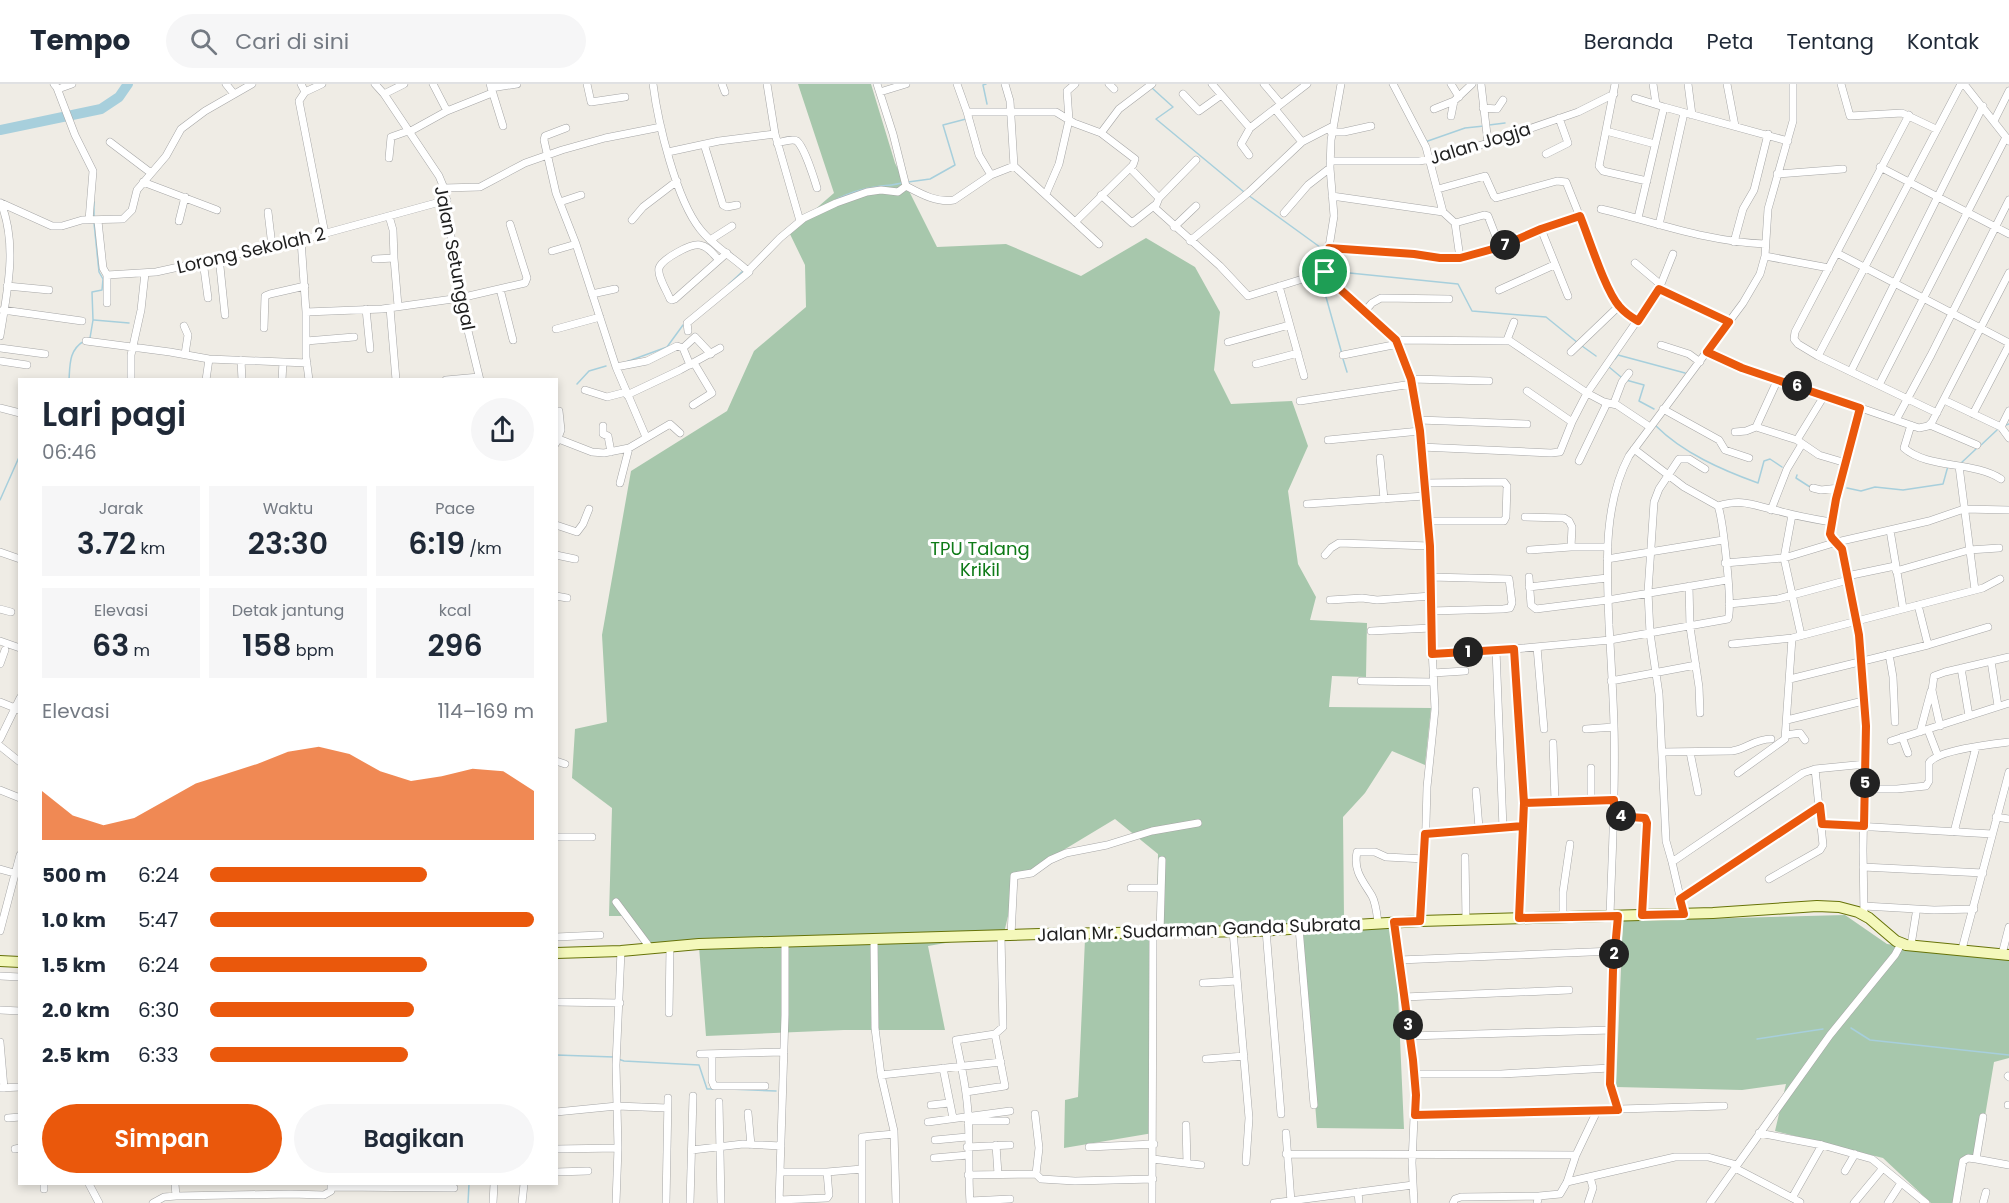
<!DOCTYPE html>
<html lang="id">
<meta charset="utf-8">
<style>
:root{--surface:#fff;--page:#f6f6f7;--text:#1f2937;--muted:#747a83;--line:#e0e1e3;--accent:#ea580c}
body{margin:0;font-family:Poppins,sans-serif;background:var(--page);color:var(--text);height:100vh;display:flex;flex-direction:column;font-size:22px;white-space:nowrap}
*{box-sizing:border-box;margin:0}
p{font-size:20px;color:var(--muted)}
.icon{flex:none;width:33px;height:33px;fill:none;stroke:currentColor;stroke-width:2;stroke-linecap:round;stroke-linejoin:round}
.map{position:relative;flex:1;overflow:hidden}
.drawer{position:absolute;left:18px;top:294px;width:540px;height:807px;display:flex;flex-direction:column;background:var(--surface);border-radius:0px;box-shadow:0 3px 9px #0003}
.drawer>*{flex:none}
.pin{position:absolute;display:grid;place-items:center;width:51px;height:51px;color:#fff;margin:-26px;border:3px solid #fff;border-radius:50%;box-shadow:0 2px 6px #0007}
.km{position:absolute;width:30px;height:30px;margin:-15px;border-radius:50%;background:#222;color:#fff;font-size:16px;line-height:30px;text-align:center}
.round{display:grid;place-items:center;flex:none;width:63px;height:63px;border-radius:32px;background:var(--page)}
.headline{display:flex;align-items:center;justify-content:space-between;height:102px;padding:0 24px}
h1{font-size:33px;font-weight:600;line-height:45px}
.metrics{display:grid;grid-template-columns:repeat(3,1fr);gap:9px;height:102px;padding:6px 24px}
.metrics div{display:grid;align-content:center;border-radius:0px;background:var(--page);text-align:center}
.metrics b{font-size:30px;font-weight:600}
.metrics small{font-size:16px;font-weight:400}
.metrics p{font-size:16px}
.chart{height:168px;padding:12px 24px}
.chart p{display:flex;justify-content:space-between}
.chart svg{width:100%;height:108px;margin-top:6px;fill:var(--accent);opacity:.7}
.button{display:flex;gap:12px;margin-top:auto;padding:12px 24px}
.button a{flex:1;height:69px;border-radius:36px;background:var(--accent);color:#fff;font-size:24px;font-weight:600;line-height:69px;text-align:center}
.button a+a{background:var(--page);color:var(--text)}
ul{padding:0 24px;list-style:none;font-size:20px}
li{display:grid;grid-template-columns:96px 72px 1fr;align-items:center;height:45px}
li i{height:15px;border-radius:8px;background:var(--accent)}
header{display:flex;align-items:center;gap:36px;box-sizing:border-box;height:84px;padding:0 30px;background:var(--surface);border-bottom:2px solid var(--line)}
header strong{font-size:28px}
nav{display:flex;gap:33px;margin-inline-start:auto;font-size:21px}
.search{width:420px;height:54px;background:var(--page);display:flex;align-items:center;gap:15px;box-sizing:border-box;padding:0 21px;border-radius:33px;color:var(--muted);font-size:22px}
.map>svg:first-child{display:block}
.cemetery{fill:#a7c7ac}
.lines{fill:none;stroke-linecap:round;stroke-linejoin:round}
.stream{stroke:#a7cfdc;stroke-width:1.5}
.river{stroke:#a7cfdc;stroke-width:10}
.street-casing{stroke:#a6a6a6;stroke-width:8}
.secondary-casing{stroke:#677308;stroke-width:12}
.street{stroke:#fff;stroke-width:7}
.secondary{stroke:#f4f8bb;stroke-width:10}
.route-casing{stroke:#fff;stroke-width:12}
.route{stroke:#ea580c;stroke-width:8}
.labels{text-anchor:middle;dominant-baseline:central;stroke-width:6;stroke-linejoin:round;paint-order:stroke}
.street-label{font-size:18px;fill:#1f1f1f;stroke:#fff}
.park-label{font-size:18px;fill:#0f7b18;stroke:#fff}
</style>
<header>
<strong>Tempo</strong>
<div class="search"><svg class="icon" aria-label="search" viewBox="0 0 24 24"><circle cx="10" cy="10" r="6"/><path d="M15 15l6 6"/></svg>Cari di sini</div>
<nav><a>Beranda</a><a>Peta</a><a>Tentang</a><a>Kontak</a></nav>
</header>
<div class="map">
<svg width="2009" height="1119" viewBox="0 0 2009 1119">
<rect width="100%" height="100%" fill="#efece5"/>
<path class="cemetery" d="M798 0H871L895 79 937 163 1006 160 1081 192 1146 154 1195 183 1220 228 1214 286 1231 320 1292 317 1308 362 1288 407 1298 480 1316 513 1310 536 1367 539 1366 593 1332 592 1329 623 1431 624 1425 681 1392 667 1365 709 1343 733 1344 834 1395 842 1404 1045 1317 1044 1301 843 1157 844 1158 770 1115 735 1017 794 1004 849 928 862 945 946H844L706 952 699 863 652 861 628 832H609L612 724 572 694 575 645 607 638 602 551 631 387 727 327 754 267 806 223 805 181 789 148 834 109Z
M1845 831 1887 860 2009 876V974L1994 978 1978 1074 1966 1072 1958 1119H1931L1883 1074 1775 1047 1786 1000 1742 1006 1616 1003 1623 837Z
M1154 851 1153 1049 1064 1064 1065 1016 1078 1013 1085 855Z"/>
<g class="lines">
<path class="stream" d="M986 0 983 1 987 20
M1152 4 1173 23 1156 35 1244 108
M1489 41 1505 39
M1425 58 1465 44 1484 42
M908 98 930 95 955 81 943 41 966 35
M1248 111 1324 166H1327
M837 115C849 109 861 105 875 103 885 101 894 102 904 98
M94 134V118
M1332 167 1330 187 1458 200 1472 227 1546 233 1578 259
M1319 186 1324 166
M729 200 743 187
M1318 208 1326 213 1342 270
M94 236 129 239
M88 255 90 254 93 236 92 208 102 206 103 195 99 188 94 139
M1582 262 1596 272
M1343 275 1347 288
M1615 275 1618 271 1685 289
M626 278 667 263 683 241
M1609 283 1621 293
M69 296C70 280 69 266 84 257
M1626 296 1644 301 1639 317 1654 325
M577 300 589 287 606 282
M2006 341 2009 340
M1656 342C1683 369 1722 386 1758 399L1764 377 1770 375 1782 383
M1980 362 1997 346
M1960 380 1976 365
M1797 391 1796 394 1810 403
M1847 404 1861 407 1875 403 1903 406 1943 400 1948 382
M0 416 20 371
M1851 944 1870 956 2009 971
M1757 955 1823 945
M556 971 614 973
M618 975 624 977 699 981 707 1005H713
M729 1005 776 1007
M468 1119 469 1100"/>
<path class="river" d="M0 46 101 25 119 13 128 0"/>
<defs>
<path id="street" d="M54 0 58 5 72 0
M226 0 234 10
M301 0 305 8
M322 0 305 8 299 17 325 150
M375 0 384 10 439 92 444 104 460 214 480 296
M433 0 447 27
M490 0 503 42
M587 0 591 18 625 13
M653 0C658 39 676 115 700 145 713 162 733 173 749 188L687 239 688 247
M722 0 725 8
M767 0 775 50 800 137
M877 0 893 50 906 102
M957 0 967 28H1056L1074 39 1101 49 1135 75 1133 81 1075 138
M1005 0 1010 17 1014 82
M1109 0 1114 5
M1212 0 1250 44 1307 0
M1264 0 1281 20
M1341 0 1331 56 1330 84 1334 132 1325 188 1331 197 1396 256 1411 295 1419 336 1430 462 1431 544 1435 625 1427 703 1425 775 1420 837
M1451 0 1459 13
M1481 0 1488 59
M1615 0 1599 82 1603 87 1647 97
M1653 0 1656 20
M1688 0 1692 31
M1727 0 1735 42
M1841 0 1850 32 1902 29 1936 45
M1964 0 2009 57
M57 4 75 51 93 87 89 136
M491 4 517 0
M880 8 906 0
M384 10 404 0
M1183 10 1199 27 1220 12
M1635 14 1664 23
M1483 24 1497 25 1503 16
M1275 25 1302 58
M1434 25 1454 17 1472 0
M967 28 979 71 991 91
M1909 31 1795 248 1794 255 1798 260 1818 272 1937 329
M1451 32 1454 17
M1994 37 2009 7
M566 44 545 52 544 56 556 109 576 160 616 283 646 353
M1606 47 1655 60
M409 48 447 27 492 9
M1331 48H1344L1371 42
M1101 49 1119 25 1152 0
M110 58 151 89
M777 59C783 58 792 54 797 57 804 63 814 94 817 104
M704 60 723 121 727 123 737 121
M668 68 719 57 775 50
M1546 70 1568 59 1559 34
M1249 71 1241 60 1250 44
M389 74 391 53 408 47
M1196 76 1159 114 1155 124 1220 182 1248 212 1325 188
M1330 77H1419L1438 74 1488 59 1578 28 1614 10
M1880 83 2009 150
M1130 84 1159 114
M1777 90 1843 85
M143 98 217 126
M906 102C921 110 937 119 954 116L991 91 1014 82 1099 160
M444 104 480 103 525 79 562 66 605 54 661 43
M1438 105 1485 92 1494 112 1496 114 1557 97 1566 98 1610 208 1619 222 1638 237
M1046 110 1059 80 1069 36 1067 7 1075 0
M1101 111 1132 139 1155 121
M1332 112 1443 128 1426 63 1393 0
M560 118 581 111
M1 119 52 142H62L82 136 123 135 132 126 137 106 166 72 181 45 205 27 252 0
M1601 125C1655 138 1708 158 1765 160
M268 128 272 162
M1443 128 1455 139 1460 174
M1284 129 1308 101 1330 84
M1638 134 1664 23 1788 57
M632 136 643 123 677 97
M98 137 103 184 107 191 156 188 301 156 447 116
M179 137 185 113
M1455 139 1484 131 1488 132 1500 163
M1659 141 1684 29
M1174 143 1196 122
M1541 145 1568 212
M301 156 306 228V273L309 296
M710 156 732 142
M1190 157 1249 108 1302 58 1333 42
M1734 158 1743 125 1754 106 1768 50
M1329 164 1414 170 1440 174H1460L1500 163 1541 145 1580 132
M552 167 576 160
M1837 169 2009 259
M1765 172 1829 184
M219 173 225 231
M394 174 398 222
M375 175 394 174 393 146 389 132
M718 175C713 170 708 162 700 161 691 159 662 175 659 184 657 192 667 207 670 215L672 216 675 215 727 169
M203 177 208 214
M1635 179 1661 201
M748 187 780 154 804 134 836 119 867 108 881 106 898 108 906 102
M7 202 49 206
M1279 202 1304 292
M500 205 513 256
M1659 205 1673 170
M1499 206 1554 181
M592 210 615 205
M107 219V191
M390 224 396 296
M366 225 370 265
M3 226 82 237
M1365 227 1372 219 1381 214 1449 215
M306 228 382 225 460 214 525 199 527 194 510 140
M184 242 188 251 185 270
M264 244 265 212 270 210 305 202
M556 245 600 233
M0 252C7 208 18 162 1 119
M1396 256 1510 257 1587 309 1604 318 1617 321 1650 343
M1507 256 1514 238
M86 257 170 268 209 275 307 279
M306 257 354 253
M1228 258 1289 241
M1661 261 1689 270 1700 278
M0 264 45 270
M683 264 690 281
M1571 268 1619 222
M1707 268 1742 283 1919 344 1928 342 1932 338 2009 189
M1343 271 1398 260
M1818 272 1961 0
M241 276 242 296
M0 277 27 281
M1256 280 1298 269
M616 283 647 277 677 262 683 264 695 253 711 270
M1851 287 1983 22
M1411 295 1489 297
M131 296V271L141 226 145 189
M206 296 209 275
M282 296 283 278
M446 296 479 293
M1879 301 2006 53
M585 306 607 313 626 308
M1527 307 1572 338
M627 311 680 286 720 264
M1944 316 2001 343 2009 354
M1300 317 1412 300
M1614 319 1622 298 1629 289
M693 321 712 309 694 279
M0 324 20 329
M1860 324 1836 415 1830 450 1842 465 1859 551 1865 642 1863 766 1864 831
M1663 325 1719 356 1725 366 1749 374
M1973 330 2009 261
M1419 336 1527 340
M1896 336 1931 271 2009 116
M1911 341 1904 364C1928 385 1974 377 2001 395
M1930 341 1977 361
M603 342V350L608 352 611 368
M1756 343 1797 356 1819 371 1846 379
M2001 343 2009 327
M1735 348 1746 347 1756 343 1778 295
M556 354 592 368 604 369 629 364 670 340 680 349
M1328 356 1420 347
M1797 356 1824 312
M556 359 561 346 559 327
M1421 363 1551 369 1560 368 1572 338 1587 309 1659 205 1729 238
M1380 374 1384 415
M1579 377 1607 319
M1959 382 1975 506
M620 399 629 364
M1424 399 1504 398 1507 402 1506 433 1504 437H1428
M1813 404 1821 406 1839 404
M1307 420 1425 412
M1718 422C1744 414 1754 422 1779 427 1796 432 1813 435 1831 438
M1771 426 1787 385 1802 360
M1792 431 1784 474 1801 551
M1525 433 1564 434 1569 437 1572 443 1571 463H1608
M556 441 577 448 583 440 589 425
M1890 446 1903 524
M1530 466 1571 463
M0 468 20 475
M556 471 575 475
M1325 471 1331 464 1339 459 1430 462
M1607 475 1723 456
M1725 479 1784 474 1837 458 1929 437 1964 425 2009 426
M1896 487 1969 466 1999 464
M1847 492 1895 482
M1430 493 1509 495 1512 519 1510 524 1503 525 1431 527
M1529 493 1531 521 1536 525 1608 516 1727 496
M1689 502 1690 543 1699 603 1700 629
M1529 503 1607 494
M556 512 567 514
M1330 516 1362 514 1377 516 1431 512
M1729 520 1778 515 1848 496
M1918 521 1928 561
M0 525 11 528
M1371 547 1431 544
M0 557 20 564
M1732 560 1792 554 1983 504 2000 495
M1537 563 1544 645
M1514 565 1524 719 1519 834
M1496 566 1503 744
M1432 570 1514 565 1610 556 1728 535C1733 523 1723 436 1718 422L1684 403 1634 365
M1889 570 1893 593 1895 638
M1991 577 1998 622
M0 580 5 566
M1961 584 1969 632
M1433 589 1465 587
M1790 595 1928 561 1988 543
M1361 597 1433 598
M1611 597 1696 581
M0 618 20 626
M1787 636 1863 617
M1940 642 1932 606 1934 592 1945 588 2009 573
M1586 645 1614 643
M1928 646 1938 672
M1920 648 1931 607
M1786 651 1800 649 1805 656
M1902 653 1908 669
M0 655 20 614
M1891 657 2009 619
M1553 659 1555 717
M0 662 20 678
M1662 668 1732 667C1747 665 1754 655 1771 655
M1690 668 1698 708
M556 677 565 680
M1591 684V717
M1738 689 1785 655 1792 554
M1865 705H1897L1926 702 1929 697V679C1937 666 1992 660 2009 658
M0 706 20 714
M1476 707 1479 744
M1524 719 1614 716
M1614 732H1642L1647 736 1642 831
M1996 733 2009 735
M1822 740 1992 750
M1954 748 1976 663
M1425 750 1523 742
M556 753H592
M1465 773 1466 836
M1672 778 1666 757 1659 610 1650 549 1648 508 1654 418 1659 405 1679 375H1689L1705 385
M1863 783 1983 789
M0 785 14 789
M1769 795 1820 766 1823 761 1815 685
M1131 804H1160
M1680 815 1820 722
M616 818 651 865
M1864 822 1934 826 1974 825
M1684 830 1672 778 1803 689 1815 685 1866 680
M1610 832C1612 768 1616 705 1614 641 1613 608 1611 575 1609 541 1607 485 1602 423 1629 372L1743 219 1760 190 1765 172 1768 125 1793 37V0
M1618 832 1613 886 1610 1001 1618 1026
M1563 833V808L1570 760
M1394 838 1413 976 1415 1011 1412 1079 1414 1119
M1378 839C1377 831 1376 819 1372 812 1363 797 1353 787 1357 768H1375L1386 773 1425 775
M1299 844 1314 1021
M1266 846 1281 1030
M0 847 20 771
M1233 847 1249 1034 1246 1078
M1160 849 1162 776
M1011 851 1014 792 1032 789 1050 776 1066 769 1107 761 1152 747 1198 739
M556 853 600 851
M874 856 875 944 881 991 894 1047 896 1119
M1911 861 1916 830
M1962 865 2009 688
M2002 870 2009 843
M1399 876 1614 867
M0 892 20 893
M1203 899 1237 897
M1404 913 1569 906
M556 918 620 919
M0 926 20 927
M669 929 670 863
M1409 952 1612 946
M0 958 4 1004
M700 970 784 968
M712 970V997L714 1002H765
M1206 975 1244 972
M943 984 953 1034
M1414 990H1501L1610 984
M881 991 1001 978
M2008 992 2009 993
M0 1004 20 1003
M966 1008 1005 1002 995 950
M719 1018 721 1119
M931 1021 949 1019
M2008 1021H2009
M556 1028 617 1022 667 1024
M748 1029 751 1061
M1035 1030 1039 1064 1036 1090
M1415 1031 1724 1022
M1983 1033 1976 1075 2009 1081
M8 1034 20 1033
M968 1037H1006
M928 1038 1010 1027
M1186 1041 1187 1079
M1286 1049 1291 1118
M1759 1049 1822 1061 1872 1075 1926 1119
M935 1056 967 1053
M996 1061 998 1090
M967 1063 1010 1061
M1089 1063 1154 1060
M15 1065 20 1064
M556 1065 618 1064
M692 1066 743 1060 781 1062
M1286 1070 1576 1071
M934 1074 968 1071
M1153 1075 1201 1081
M1735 1084 1800 1118
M1845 1087 1855 1070
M556 1088 588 1087
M780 1088H827L862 1085
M968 1091 1036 1090 1041 1095 1075 1097 1153 1095
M1567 1098 1675 1073H1708L1737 1081
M44 1100V1105
M89 1100 99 1119
M175 1100 176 1112
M332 1103 454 1104
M1358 1108 1359 1119
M1792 1114 1822 1061
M779 1116 827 1114 829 1111 827 1088
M970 1117 1010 1115
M153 1119 164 1113 176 1112 291 1110 324 1111 331 1107V1100
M493 1119 494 1100
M522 1119 524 1100
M616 1119 618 1064 616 981 621 867
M666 1119 668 1014
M690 1119 693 1012
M779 1119 785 931V858
M862 1119V1053L894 1050
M970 1119C968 1089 970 1060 968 1030 967 1005 961 981 956 956L995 950 1003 943 1001 852
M1152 1119 1153 849
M1274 1119 1413 1101
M1453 1119 1455 1115 1461 1113 1539 1112
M1537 1119 1539 1112 1560 1110 1567 1098 1576 1071 1597 1027
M1588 1119 1593 1104 1590 1093
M1710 1119 1830 951 1895 871 1901 860
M1854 1119 1883 1084
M1888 1119 1901 1099
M1956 1119 1963 1077 1968 1074 1976 1075
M1983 1119 1986 1108"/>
<path id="secondary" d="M556 869 621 867 699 860 1040 850 1257 847 1420 837 1713 829 1817 822 1839 823 1858 828 1869 834 1896 857 1906 861 2009 871
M0 877 20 878"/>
</defs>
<use href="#street" class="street-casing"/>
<use href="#secondary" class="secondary-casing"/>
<use href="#street" class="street"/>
<use href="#secondary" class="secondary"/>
</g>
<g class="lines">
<defs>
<path id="route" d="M1325 188 1331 197 1396 256 1411 295 1420 347 1430 462 1432 570 1514 565 1524 719 1519 834 1618 832 1613 886 1610 1000 1618 1026 1415 1031 1416 1011 1413 976 1394 838 1420 837 1425 750 1523 742 1524 719 1614 716V732L1645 734 1647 739 1642 831 1684 830 1680 815 1820 722 1822 740 1864 742 1866 642 1859 551 1842 465 1832 454 1830 450 1836 415 1860 324 1742 284 1707 268 1729 238 1659 205 1638 237C1631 233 1624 228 1619 222 1605 206 1589 154 1580 132L1541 145 1500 163 1460 174H1440L1414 170 1329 164 1325 188"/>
</defs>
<use href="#route" class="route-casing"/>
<use href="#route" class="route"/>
</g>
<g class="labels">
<g class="street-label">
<text transform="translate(1480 59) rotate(-17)">Jalan Jogja</text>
<text transform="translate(251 166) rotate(-13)">Lorong Sekolah 2</text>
<text transform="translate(455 174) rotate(79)">Jalan Setunggal</text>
<text transform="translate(1199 845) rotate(-2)">Jalan Mr. Sudarman Ganda Subrata</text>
</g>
<g class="park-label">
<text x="980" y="464">TPU Talang<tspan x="980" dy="21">Krikil</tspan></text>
</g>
</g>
</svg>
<div class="pin" style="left:1325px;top:188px;background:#1e9e55"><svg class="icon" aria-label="arrive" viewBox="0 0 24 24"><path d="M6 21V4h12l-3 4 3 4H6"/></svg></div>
<b class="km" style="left:1468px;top:568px">1</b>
<b class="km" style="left:1614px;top:870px">2</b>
<b class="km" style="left:1408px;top:941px">3</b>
<b class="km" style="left:1621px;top:732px">4</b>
<b class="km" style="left:1865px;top:699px">5</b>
<b class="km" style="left:1797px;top:302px">6</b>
<b class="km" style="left:1505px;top:161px">7</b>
<section class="drawer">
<div class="headline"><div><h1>Lari pagi</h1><p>06:46</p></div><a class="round"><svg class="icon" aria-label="share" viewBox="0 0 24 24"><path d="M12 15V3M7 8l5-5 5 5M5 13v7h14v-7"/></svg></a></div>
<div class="metrics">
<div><p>Jarak</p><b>3.72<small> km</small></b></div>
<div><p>Waktu</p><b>23:30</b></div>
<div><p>Pace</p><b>6:19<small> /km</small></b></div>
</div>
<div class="metrics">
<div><p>Elevasi</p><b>63<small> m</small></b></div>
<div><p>Detak jantung</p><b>158<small> bpm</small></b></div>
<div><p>kcal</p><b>296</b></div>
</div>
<div class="chart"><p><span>Elevasi</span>114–169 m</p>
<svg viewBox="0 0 160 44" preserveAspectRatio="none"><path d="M0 44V24L10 34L20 38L30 35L40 28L50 21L60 17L70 13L80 8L90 6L100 9L110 16L120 20L130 18L140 15L150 16L160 24V44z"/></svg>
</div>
<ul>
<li><b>500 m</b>6:24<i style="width:67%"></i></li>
<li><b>1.0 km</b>5:47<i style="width:100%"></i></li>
<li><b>1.5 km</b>6:24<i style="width:67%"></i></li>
<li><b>2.0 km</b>6:30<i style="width:63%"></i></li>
<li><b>2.5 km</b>6:33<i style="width:61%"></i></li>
</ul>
<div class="button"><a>Simpan</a><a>Bagikan</a></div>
</section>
</div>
